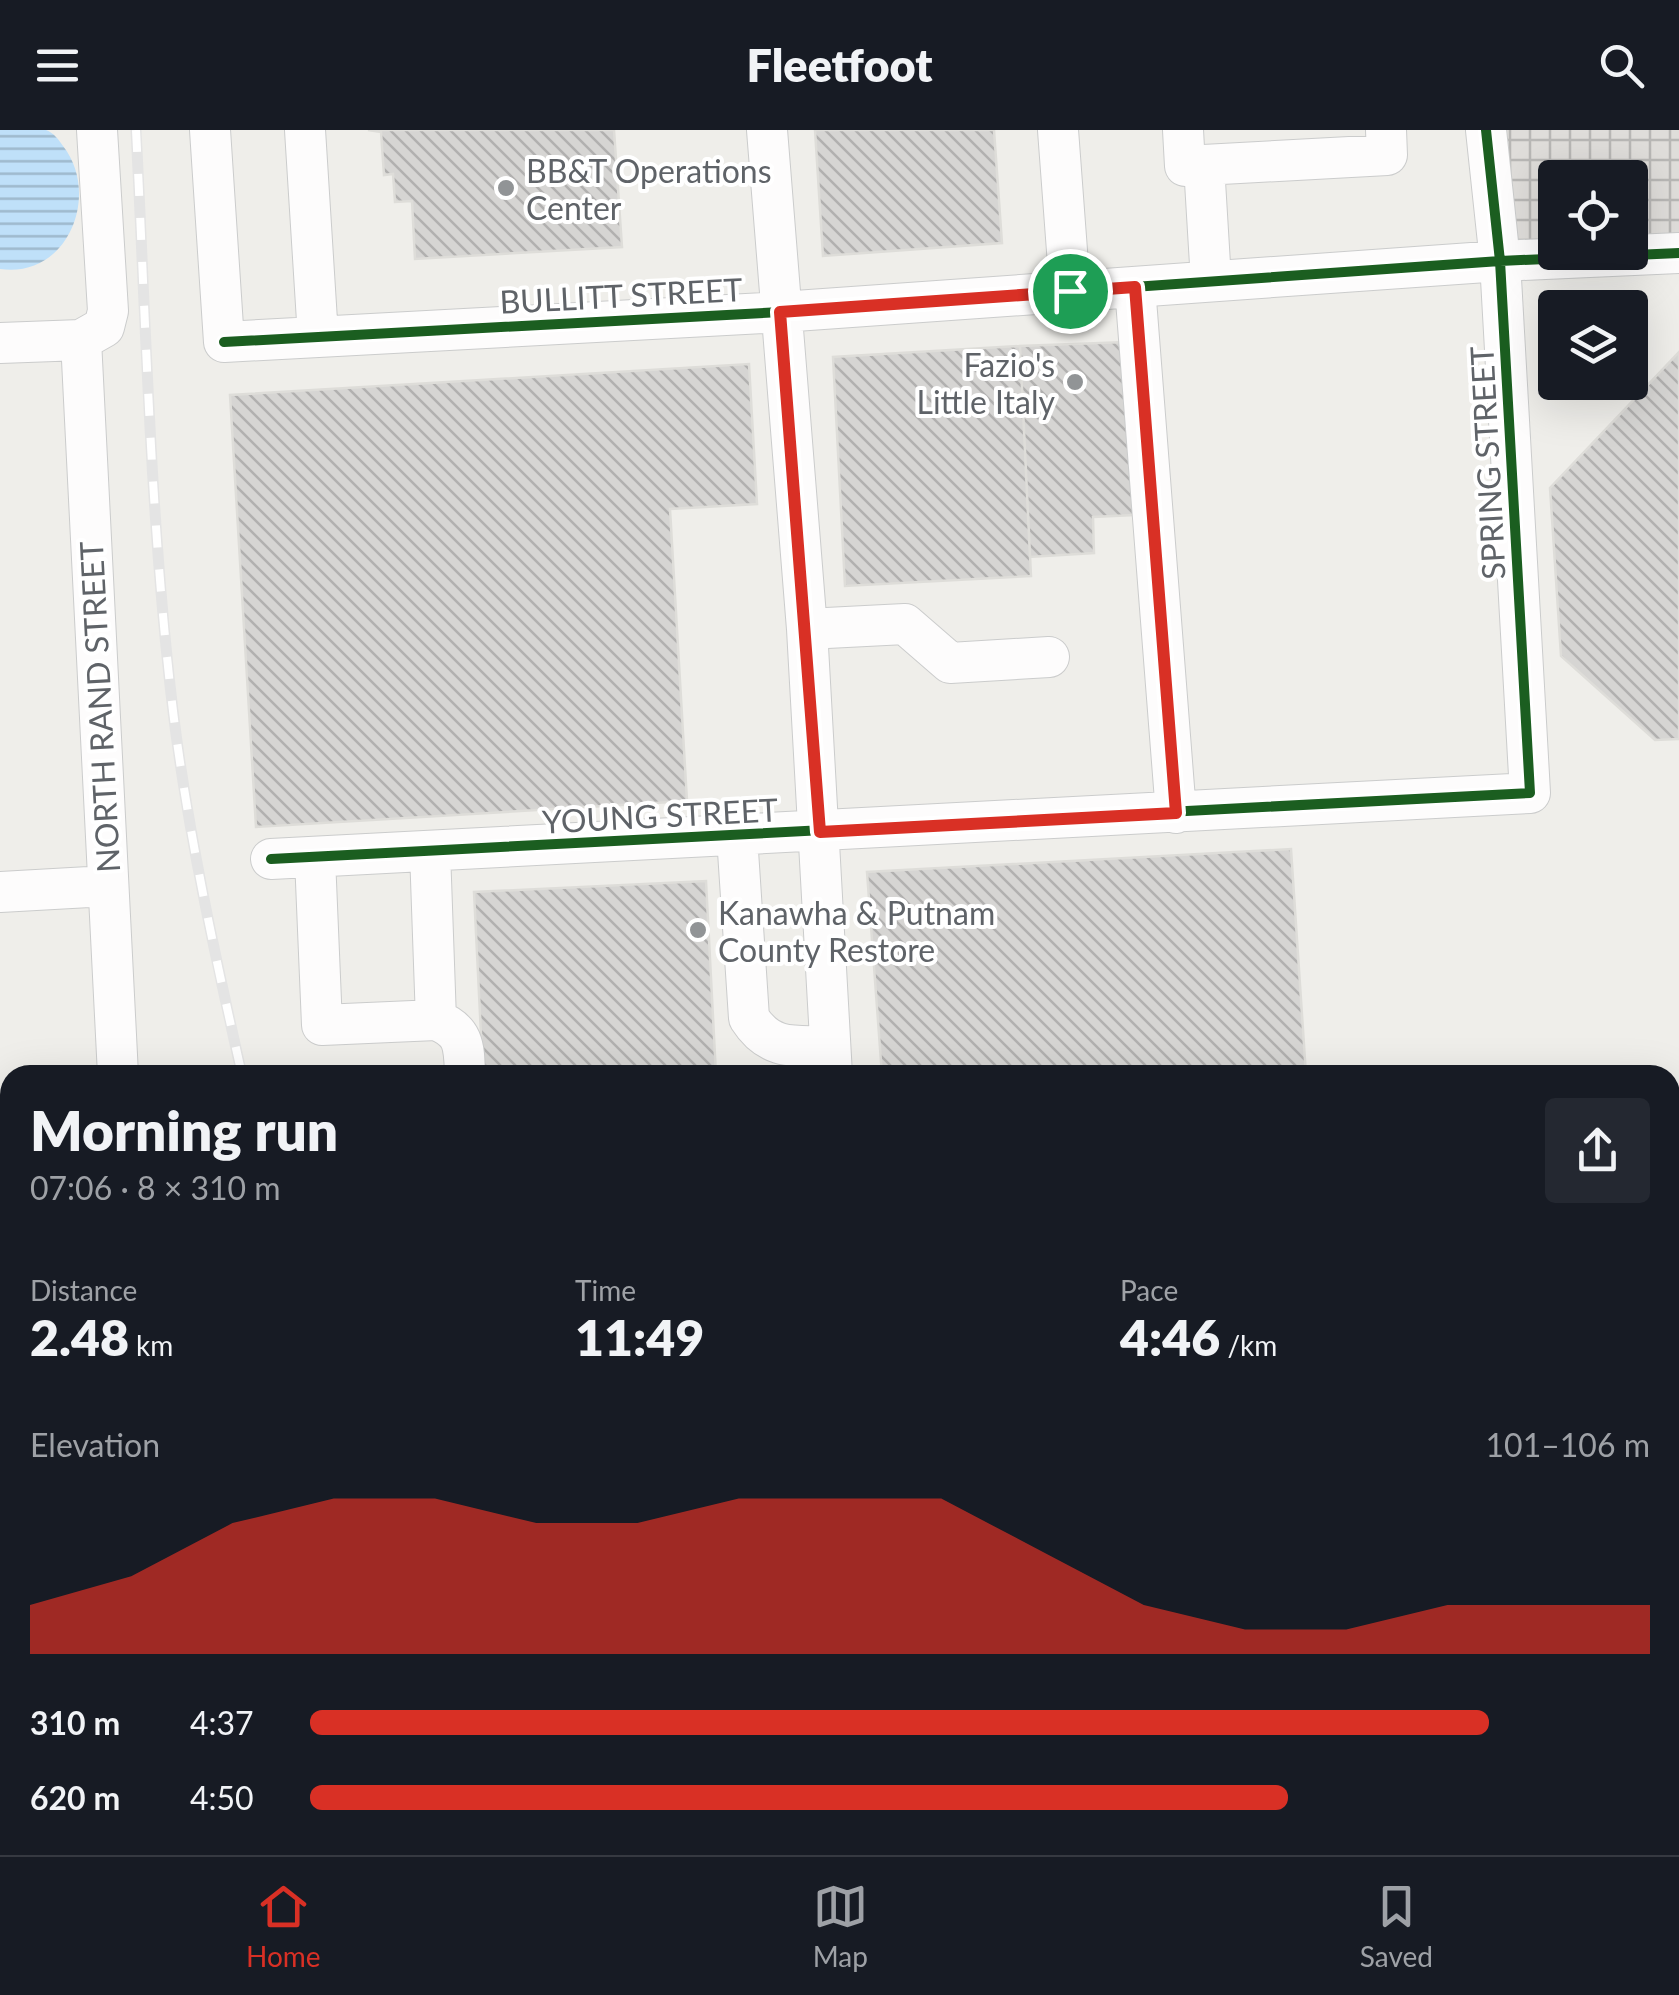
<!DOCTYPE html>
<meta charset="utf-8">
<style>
:root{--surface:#171b24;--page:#242831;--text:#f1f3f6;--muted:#9ea1a6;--line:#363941;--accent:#d93025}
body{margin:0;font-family:Lato,sans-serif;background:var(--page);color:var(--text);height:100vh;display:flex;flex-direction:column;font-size:38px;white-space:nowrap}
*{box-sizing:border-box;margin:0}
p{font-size:32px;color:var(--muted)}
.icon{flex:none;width:55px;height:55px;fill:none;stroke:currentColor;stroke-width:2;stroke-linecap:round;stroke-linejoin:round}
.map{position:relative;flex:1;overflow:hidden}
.side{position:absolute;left:0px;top:935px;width:1680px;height:790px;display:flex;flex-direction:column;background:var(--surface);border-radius:30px 30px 0 0;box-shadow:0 10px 40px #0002}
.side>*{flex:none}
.buttons{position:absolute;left:1538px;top:30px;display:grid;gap:20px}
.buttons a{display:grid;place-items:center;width:110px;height:110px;border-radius:10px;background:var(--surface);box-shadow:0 10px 40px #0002;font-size:50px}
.pin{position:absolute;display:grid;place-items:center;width:85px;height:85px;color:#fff;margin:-42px;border:5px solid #fff;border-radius:50%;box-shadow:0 2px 10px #0007}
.round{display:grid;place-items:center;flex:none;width:105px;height:105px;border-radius:10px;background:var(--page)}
.headline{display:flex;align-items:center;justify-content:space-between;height:170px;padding:0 30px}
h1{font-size:55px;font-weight:800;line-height:75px}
.stats{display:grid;grid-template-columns:repeat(3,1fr);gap:15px;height:170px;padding:10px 30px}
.stats div{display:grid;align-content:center}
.stats b{font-size:50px;font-weight:800}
.stats small{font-size:28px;font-weight:400}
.stats p{font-size:28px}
.chart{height:280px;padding:20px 30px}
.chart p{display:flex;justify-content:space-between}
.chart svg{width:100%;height:180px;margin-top:10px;fill:var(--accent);opacity:.7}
ul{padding:0 30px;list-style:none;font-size:32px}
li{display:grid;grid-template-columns:160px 120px 1fr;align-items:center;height:75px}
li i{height:25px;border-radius:12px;background:var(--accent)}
header{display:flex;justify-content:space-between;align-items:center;height:130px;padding:0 30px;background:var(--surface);font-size:45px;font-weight:800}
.menu{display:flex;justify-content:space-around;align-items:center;height:140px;border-top:2px solid var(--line);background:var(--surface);font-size:28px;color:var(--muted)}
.menu a{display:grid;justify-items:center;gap:5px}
.menu .current{color:var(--accent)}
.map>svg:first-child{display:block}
.industrial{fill:url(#industrial-grid);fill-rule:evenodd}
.water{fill:url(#water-rules)}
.building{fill:url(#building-back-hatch);stroke:#deddd9;stroke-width:2.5}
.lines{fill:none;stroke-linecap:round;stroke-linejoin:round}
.minor-casing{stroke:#cbcccc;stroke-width:42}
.highway-casing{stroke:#c8b996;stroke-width:58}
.minor{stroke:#fdfcfc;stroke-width:40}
.highway{stroke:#f0ede3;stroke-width:55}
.rail-casing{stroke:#e4e4e4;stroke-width:11}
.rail{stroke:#fff;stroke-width:8;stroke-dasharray:22;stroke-linecap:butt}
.cycleway-casing{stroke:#fff;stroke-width:16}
.cycleway{stroke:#1b5e20;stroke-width:10}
.route-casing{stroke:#fff;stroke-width:20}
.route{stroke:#d93025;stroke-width:12}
.poi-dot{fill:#919496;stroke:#fff;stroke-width:4}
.labels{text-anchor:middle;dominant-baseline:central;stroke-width:8;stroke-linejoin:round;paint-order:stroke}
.poi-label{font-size:32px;fill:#5f6368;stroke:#fff;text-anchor:start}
.street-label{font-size:32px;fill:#5f6368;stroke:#fff}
</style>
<header><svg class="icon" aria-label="menu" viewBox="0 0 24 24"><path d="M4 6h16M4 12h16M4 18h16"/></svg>Fleetfoot<svg class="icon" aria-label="search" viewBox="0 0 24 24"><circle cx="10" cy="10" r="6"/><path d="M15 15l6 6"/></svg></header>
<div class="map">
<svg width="1679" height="1725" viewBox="0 0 1679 1725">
<defs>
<pattern id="industrial-grid" width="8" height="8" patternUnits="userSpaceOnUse" patternTransform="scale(2.5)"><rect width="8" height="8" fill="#dfddda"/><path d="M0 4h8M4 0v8" fill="none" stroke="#b8b7b5"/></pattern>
<pattern id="water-rules" width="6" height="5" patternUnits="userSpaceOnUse" patternTransform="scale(2.5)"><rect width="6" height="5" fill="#bfe0f9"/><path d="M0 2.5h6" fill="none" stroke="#9eb9cd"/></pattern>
<pattern id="building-back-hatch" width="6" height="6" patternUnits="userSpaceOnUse" patternTransform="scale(2.5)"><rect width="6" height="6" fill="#d6d5d3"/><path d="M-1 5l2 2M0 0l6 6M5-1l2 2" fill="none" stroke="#b1b0af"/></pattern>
</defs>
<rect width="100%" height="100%" fill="#efeeea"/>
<path class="industrial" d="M1495 0H1679V123L1500 131ZM1555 48H1630V122H1555Z"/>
<path class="water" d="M0 0C14 0 33 0 46 0 54 3 59 10 63 16 101 64 68 149 0 139Z"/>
<path class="building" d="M368 0H614L622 117 415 129 412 71 395 72 393 44 384 45 381 2Z
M815 0H994L1002 113 823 126Z
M1126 212 1134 385 1093 387 1094 423 1030 427 1020 216Z
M1020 216 1031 446 845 456 833 227Z
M1679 222V609L1655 610 1561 526 1550 358Z
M749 234 757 374 670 379 687 671 256 697 230 265Z
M1291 719 1306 945H882L867 742Z
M706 751 716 945H483L474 762Z
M1679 1045V1174L1670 1187V1058Z
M8 1365 10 1453 0 1454V1366Z
M1670 1628 1678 1629 1672 1725H1499L1390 1716 1670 1715Z
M1069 1715H1185L1181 1725H1097L1073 1721Z
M1380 1715 1390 1716 1499 1725H1379Z"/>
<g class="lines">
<defs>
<path id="minor" d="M210 0 224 212 781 182 1500 131 1679 123
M305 0 318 207
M767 0 807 499 832 945
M1058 0 1070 161
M1183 0 1185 36 1387 25 1386 0
M1204 35 1211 151
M1135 157 1176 683
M81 210 118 945
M0 213 81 210 104 197 108 181 97 0
M807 499 905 494 950 533 1049 527
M737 706 749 888C770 921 794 916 830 916
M315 728 322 895 436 890 430 721
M271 729 1530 663 1500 131 1486 0
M0 762 107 756
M436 890C465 901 464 917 465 945
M1670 1000 1679 988
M1670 1252 1679 1239
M0 1258 10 1257
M0 1607 10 1606
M323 1715 329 1725
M393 1715 399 1725
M880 1715 883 1725
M1251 1725 1254 1715
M1350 1725 1353 1715"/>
<path id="highway" d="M272 1725 273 1715"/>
</defs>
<use href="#minor" class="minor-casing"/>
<use href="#highway" class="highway-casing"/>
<use href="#minor" class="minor"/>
<use href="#highway" class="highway"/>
<defs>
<path id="rail" d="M136 0C146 193 150 389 173 581 188 703 215 825 242 945
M581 1715 587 1725
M547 1721 549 1725"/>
</defs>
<use href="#rail" class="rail-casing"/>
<use href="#rail" class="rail"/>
<defs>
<path id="cycleway" d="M224 212 781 182 1500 131 1679 123
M271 729 1530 663 1500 131 1486 0"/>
</defs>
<use href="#cycleway" class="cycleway-casing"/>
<use href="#cycleway" class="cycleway"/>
</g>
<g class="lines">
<defs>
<path id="route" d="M1135 157 1176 683 820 702 780 182Z"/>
</defs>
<use href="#route" class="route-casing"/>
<use href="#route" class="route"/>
</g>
<g class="poi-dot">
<circle cx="506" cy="58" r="10"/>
<circle cx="1075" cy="252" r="10"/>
<circle cx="698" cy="800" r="10"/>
</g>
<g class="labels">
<g class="poi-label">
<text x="526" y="40">BB&amp;T Operations<tspan x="526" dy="37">Center</tspan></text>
<text x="1055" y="234" text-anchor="end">Fazio's<tspan x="1055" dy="37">Little Italy</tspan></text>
<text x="718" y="782">Kanawha &amp; Putnam<tspan x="718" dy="37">County Restore</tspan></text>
</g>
<g class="street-label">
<text transform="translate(621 165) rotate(-3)">BULLITT STREET</text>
<text transform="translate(1487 333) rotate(-93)">SPRING STREET</text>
<text transform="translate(99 577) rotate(-93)">NORTH RAND STREET</text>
<text transform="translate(660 685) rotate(-3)">YOUNG STREET</text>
</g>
</g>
</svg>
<div class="buttons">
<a><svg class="icon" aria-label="locate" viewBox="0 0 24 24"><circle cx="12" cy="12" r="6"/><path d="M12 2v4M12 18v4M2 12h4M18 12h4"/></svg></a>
<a><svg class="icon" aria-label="layers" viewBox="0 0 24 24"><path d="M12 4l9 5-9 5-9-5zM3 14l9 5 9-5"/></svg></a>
</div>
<div class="pin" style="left:1070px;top:161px;background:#1e9e55"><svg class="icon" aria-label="arrive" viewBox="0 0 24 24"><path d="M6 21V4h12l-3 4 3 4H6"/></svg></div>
<section class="side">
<div class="headline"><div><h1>Morning run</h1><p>07:06 · 8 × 310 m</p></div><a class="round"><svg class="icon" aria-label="share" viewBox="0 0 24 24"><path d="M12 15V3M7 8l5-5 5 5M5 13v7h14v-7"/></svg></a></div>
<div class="stats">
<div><p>Distance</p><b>2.48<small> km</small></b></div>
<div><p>Time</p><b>11:49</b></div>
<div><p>Pace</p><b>4:46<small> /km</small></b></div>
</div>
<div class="chart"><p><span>Elevation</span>101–106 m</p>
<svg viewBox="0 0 160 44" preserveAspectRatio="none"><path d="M0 44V32L10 25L20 12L30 6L40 6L50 12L60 12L70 6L80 6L90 6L100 19L110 32L120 38L130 38L140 32L150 32L160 32V44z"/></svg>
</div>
<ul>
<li><b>310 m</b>4:37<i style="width:88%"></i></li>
<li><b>620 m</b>4:50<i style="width:73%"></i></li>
</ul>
</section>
</div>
<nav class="menu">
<a class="current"><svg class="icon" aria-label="home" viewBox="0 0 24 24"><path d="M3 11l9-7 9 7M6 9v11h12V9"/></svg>Home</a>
<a><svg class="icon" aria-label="map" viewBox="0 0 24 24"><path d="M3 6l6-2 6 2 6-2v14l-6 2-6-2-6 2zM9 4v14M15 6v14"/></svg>Map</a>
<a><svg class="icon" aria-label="saved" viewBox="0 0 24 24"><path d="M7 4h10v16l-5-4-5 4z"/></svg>Saved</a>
</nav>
